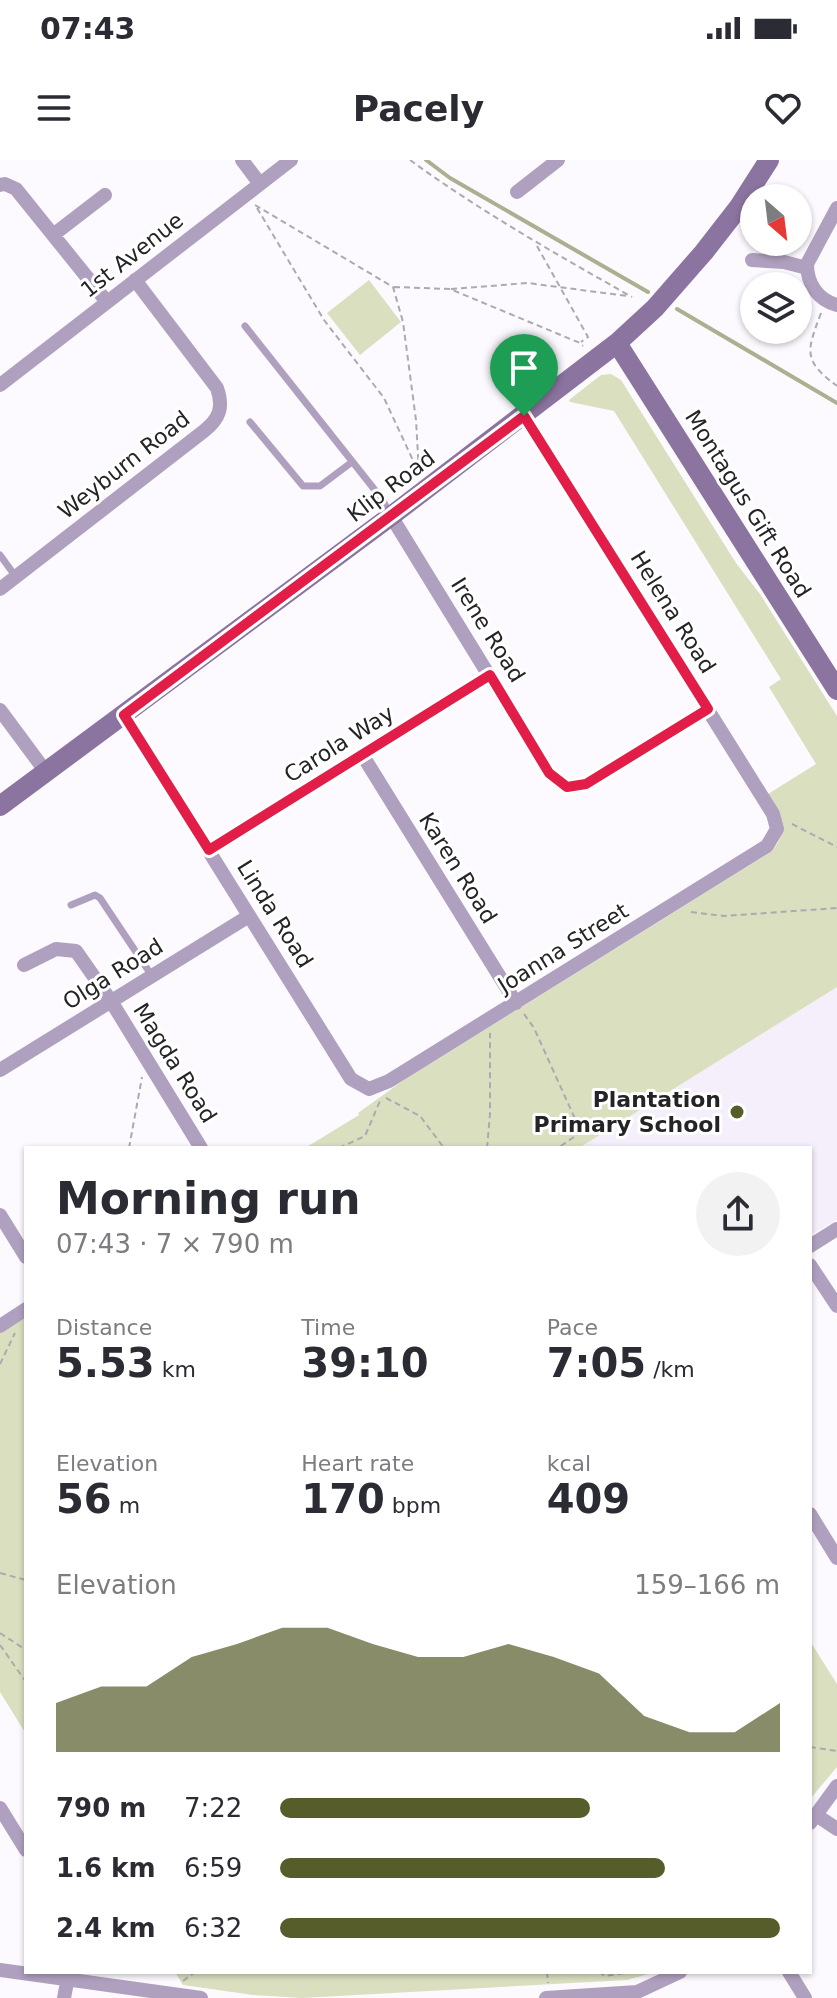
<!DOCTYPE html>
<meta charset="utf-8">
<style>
:root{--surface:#fff;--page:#f2f2f3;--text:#2b2b33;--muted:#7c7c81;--accent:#565c2a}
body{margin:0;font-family:"DejaVu Sans",sans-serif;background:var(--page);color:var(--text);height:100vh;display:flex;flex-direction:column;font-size:30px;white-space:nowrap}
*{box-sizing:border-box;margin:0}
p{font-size:26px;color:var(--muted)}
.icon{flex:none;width:44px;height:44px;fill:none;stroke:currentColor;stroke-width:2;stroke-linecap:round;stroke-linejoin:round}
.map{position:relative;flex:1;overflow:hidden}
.side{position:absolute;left:24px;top:986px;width:788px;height:828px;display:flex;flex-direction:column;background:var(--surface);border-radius:0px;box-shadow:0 2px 6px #0004}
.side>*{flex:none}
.needle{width:52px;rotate:152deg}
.tools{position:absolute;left:740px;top:24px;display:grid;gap:16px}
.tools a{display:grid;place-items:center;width:72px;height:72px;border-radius:50%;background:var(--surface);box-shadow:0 2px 6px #0004;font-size:40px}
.pin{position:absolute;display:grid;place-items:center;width:68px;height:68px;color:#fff;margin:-82px -34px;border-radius:50% 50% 50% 0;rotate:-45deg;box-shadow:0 0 8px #0007}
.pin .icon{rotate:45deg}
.round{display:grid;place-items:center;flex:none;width:84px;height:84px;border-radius:42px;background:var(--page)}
.headline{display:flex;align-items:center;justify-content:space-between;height:136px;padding:0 32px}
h1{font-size:44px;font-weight:700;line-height:60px}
.figures{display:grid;grid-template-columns:repeat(3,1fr);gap:12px;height:136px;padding:8px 32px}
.figures div{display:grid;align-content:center}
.figures b{font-size:40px;font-weight:700}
.figures small{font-size:22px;font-weight:400}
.figures p{font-size:22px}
.chart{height:224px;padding:16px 32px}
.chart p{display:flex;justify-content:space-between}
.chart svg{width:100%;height:144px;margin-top:8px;fill:var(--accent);opacity:.7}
ul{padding:0 32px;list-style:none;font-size:26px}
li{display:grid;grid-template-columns:128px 96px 1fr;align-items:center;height:60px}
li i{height:20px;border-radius:10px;background:var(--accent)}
.status{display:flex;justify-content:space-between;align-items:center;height:56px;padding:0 40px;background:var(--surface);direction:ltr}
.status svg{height:22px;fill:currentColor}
header{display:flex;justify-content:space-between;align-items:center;height:104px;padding:0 32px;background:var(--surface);font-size:36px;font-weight:700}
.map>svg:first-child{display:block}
.built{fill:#f5effb}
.green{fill:#dadfc0}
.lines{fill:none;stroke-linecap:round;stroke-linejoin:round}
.stream{stroke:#abb090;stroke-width:4}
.path{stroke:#acaaae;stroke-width:2;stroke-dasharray:6 4;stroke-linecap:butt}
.lane{stroke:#b0a0bf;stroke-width:7}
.street{stroke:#b0a0bf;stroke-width:14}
.secondary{stroke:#8b74a0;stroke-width:20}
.route-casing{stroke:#fff;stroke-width:16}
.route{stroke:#e11d48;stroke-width:10}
.poi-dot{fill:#565c2a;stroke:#fff;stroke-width:3}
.labels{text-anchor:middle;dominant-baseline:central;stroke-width:6;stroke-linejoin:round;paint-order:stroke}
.street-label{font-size:22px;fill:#242325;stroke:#fff}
.poi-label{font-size:22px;font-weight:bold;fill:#242325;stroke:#fff;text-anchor:end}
</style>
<div class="status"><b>07:43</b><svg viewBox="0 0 49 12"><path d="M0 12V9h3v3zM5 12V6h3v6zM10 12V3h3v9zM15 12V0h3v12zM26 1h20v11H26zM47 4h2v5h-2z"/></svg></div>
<header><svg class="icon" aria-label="menu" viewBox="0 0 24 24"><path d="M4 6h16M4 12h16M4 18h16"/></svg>Pacely<svg class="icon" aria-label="heart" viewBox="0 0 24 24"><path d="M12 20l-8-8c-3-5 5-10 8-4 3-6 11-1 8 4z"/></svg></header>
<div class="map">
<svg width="837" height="1838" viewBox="0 0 837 1838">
<rect width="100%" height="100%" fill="#fcfafe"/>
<path class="built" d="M837 827V1060L810 1075V988H579Z"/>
<path class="green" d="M369 120 401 162 360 195 327 153Z
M611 214 621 220 736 403 760 434 837 556V827L579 988H305L359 955 358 953 404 920 771 692C790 672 781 654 768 634L816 604 769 527 781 519 614 251 570 242 569 240 601 215Z
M26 1155V1574L0 1532V1171Z
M810 1481 837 1524V1607L810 1639Z
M175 1812H655L627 1820 302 1838 253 1835 183 1825Z"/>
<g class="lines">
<path class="stream" d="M426 0 450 18 648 132
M677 149 837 243"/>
<path class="path" d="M410 0C480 51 556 94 632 137
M255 45 393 127 403 162 416 260 419 313
M257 48 324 160 384 238 418 311
M537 86 588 177 581 182
M394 127 450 129 580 183 583 186
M451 129 528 123 627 136
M821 153C807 191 802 200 837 226
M792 664 837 687
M691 752 724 756 837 748
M524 854 534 868 581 972 558 988
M386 938 420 956 444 988
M129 988 142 917
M339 988 365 976 380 941
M487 988 490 954V873
M0 1204 15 1173
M0 1413 26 1420
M0 1473 26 1490
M0 1485 26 1522
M810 1587 837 1591
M547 1812 548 1823
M599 1812 605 1816 631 1812
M183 1821 195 1812"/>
<path class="lane" d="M245 166 382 339 390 354
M250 262 303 326H320L352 302
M0 395 16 417
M71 745 95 735 100 738 152 816"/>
<path class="street" d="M242 0 260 24
M0 25 5 24 16 29 107 142
M517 32 558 0
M837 48 807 104C807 124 818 140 837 145
M53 75 105 35
M752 100 784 102 807 108
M0 225 291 0
M391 356 549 613C561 625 569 630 586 624L708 549
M0 429 204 271C219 259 224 248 217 228L135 120
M0 550 46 612
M124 555 351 919 369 929 389 921 767 686 777 669 773 654 524 256
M363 596 516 843
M209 690 490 515
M24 805 56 789 76 791 111 841 201 988
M0 910 249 756
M0 1055 26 1097
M810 1086 837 1069
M810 1105 837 1146
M0 1166 26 1149
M810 1354 837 1398
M0 1648 26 1690
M816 1655 837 1669
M810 1663 837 1626
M0 1810 201 1838
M789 1812 805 1838
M64 1838 69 1812
M546 1838 637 1832 680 1812"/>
<path class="secondary" d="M617 183 837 530
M0 646 391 356 617 183 655 148 704 92 739 47 769 0"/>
</g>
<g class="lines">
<defs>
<path id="route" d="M524 256 708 549 586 624 567 627 549 613 490 515 209 690 124 555Z"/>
</defs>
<use href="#route" class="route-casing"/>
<use href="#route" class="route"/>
</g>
<circle class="poi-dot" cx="737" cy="952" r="8"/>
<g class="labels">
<g class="street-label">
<text transform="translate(132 95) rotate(-38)">1st Avenue</text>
<text transform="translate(124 305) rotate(-38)">Weyburn Road</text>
<text transform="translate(391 326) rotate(-37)">Klip Road</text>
<text transform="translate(748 344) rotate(58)">Montagus Gift Road</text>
<text transform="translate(673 452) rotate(58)">Helena Road</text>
<text transform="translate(488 470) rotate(58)">Irene Road</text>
<text transform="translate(339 584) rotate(-32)">Carola Way</text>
<text transform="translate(458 708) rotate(58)">Karen Road</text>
<text transform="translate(275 754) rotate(58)">Linda Road</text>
<text transform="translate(563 788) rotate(-32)">Joanna Street</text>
<text transform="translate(113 814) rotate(-32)">Olga Road</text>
<text transform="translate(175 903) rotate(58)">Magda Road</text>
</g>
<g class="poi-label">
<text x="721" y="939">Plantation<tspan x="721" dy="25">Primary School</tspan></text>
</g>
</g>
</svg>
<div class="tools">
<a><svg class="needle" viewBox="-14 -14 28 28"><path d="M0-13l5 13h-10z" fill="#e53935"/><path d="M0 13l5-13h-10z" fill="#7c7c81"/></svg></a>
<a><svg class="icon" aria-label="layers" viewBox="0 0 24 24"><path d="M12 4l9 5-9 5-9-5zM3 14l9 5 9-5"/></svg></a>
</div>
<div class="pin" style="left:524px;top:256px;background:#1e9e55"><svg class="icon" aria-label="arrive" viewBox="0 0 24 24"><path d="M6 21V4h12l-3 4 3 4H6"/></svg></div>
<section class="side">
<div class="headline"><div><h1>Morning run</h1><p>07:43 · 7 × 790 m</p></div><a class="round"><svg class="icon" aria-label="share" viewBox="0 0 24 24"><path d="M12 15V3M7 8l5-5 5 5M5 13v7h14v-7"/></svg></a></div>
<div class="figures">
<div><p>Distance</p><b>5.53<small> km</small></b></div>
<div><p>Time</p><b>39:10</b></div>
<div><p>Pace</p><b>7:05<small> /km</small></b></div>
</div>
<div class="figures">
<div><p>Elevation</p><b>56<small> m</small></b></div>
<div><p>Heart rate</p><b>170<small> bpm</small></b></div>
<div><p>kcal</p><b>409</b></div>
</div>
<div class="chart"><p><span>Elevation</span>159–166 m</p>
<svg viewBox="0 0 160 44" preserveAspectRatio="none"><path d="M0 44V29L10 24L20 24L30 15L40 11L50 6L60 6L70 11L80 15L90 15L100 11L110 15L120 20L130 33L140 38L150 38L160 29V44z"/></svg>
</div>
<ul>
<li><b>790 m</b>7:22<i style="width:62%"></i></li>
<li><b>1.6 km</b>6:59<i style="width:77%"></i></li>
<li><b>2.4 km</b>6:32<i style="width:100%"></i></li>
</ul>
</section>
</div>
